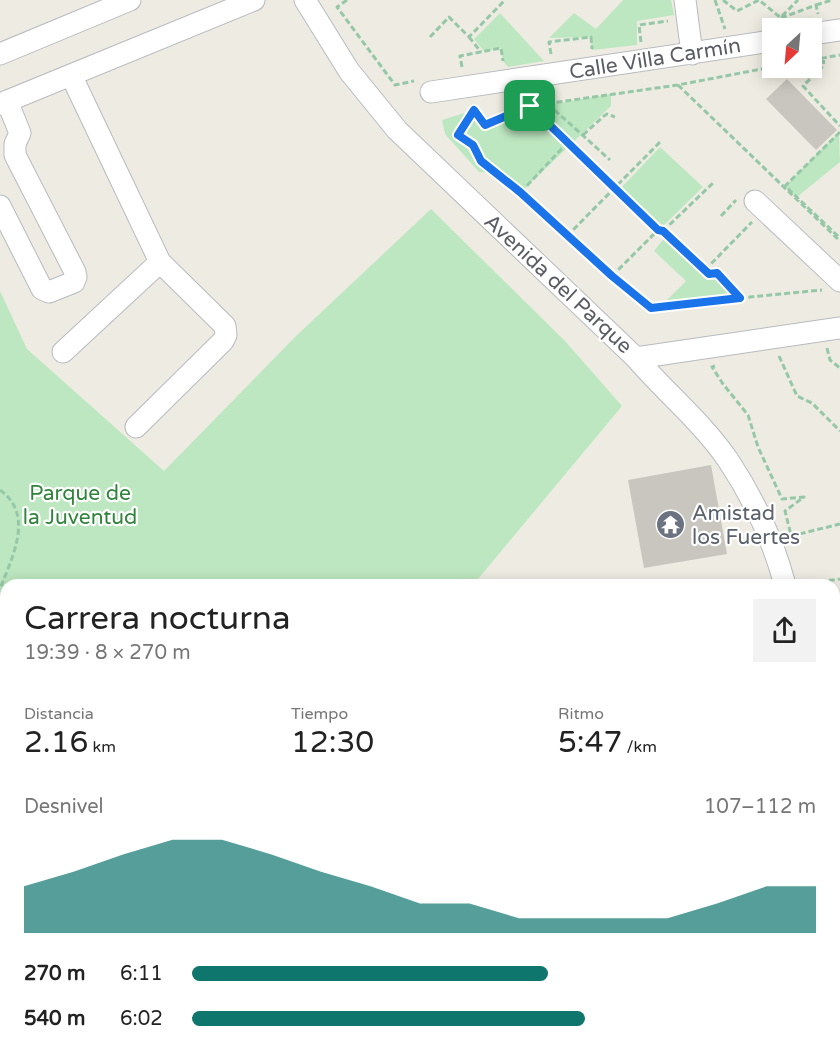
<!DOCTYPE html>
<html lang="es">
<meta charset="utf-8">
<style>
:root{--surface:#fff;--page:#f2f2f2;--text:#222;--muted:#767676;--accent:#0f766e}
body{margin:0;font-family:"Varela Round",sans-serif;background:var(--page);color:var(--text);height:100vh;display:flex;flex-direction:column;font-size:22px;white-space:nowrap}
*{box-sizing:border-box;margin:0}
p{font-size:20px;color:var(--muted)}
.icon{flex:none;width:33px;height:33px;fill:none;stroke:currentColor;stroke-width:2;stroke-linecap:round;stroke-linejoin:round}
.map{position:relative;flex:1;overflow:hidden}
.sheet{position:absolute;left:0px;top:579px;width:840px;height:476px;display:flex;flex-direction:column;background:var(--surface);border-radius:18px 18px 0 0;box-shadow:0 3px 15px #0003}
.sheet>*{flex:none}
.needle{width:39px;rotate:206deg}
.buttons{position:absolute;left:762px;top:18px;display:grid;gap:12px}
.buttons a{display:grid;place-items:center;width:60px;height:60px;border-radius:0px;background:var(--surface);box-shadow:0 3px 15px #0003;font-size:30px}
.pin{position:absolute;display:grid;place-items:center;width:51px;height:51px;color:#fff;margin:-26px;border-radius:12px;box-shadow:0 3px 9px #0006}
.round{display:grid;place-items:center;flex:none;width:63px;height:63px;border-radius:0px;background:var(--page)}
.overview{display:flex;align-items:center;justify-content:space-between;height:102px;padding:0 24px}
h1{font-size:33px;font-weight:600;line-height:45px}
.metrics{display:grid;grid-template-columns:repeat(3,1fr);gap:9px;height:102px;padding:6px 24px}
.metrics div{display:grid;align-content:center}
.metrics b{font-size:30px;font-weight:600}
.metrics small{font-size:16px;font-weight:400}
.metrics p{font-size:16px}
.chart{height:168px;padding:12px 24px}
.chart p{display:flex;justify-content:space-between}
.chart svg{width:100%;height:108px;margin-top:6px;fill:var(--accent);opacity:.7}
ul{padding:0 24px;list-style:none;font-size:20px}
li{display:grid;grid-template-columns:96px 72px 1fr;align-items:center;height:45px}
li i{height:15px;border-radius:8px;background:var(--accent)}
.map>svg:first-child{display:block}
.green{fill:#bde7c0}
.building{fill:#c9c6bf}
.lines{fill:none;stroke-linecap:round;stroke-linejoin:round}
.minor-casing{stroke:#b7babf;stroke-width:23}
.major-casing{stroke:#f6d453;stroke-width:28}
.path{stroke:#96c8a8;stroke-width:3;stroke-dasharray:6 3;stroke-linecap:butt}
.minor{stroke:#fff;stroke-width:21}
.major{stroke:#fff7a6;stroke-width:26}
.route-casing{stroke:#fff;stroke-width:12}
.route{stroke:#1a73e8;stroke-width:8}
.labels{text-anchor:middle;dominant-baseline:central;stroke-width:4.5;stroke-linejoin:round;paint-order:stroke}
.street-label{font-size:21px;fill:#5a5e64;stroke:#fff}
.park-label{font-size:21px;fill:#31843b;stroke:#fff}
.worship-label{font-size:21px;fill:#5b616d;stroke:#fff;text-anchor:start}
</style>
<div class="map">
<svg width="840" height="1054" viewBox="0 0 840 1054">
<rect width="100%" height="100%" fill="#eeece2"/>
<path class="green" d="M623 0H671L674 15 637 21V45L592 50 590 37 549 38 574 13 596 29Z
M500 13 544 61 508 67 503 61 501 48 484 51 474 39Z
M611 94V106L521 192 497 173 479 172 445 134 442 120 474 110 485 125 532 108Z
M839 132 840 162 797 197 785 186Z
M660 147 703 187 663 226 621 188Z
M431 209 565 341 622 406 473 585H6V747L0 748V291L27 349 164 471 295 337Z
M666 236 708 276 717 277 734 296 662 305 686 281 654 251Z"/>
<path class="building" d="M787 79 837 130 816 150 766 99Z
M711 465 727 554 644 568 628 480Z"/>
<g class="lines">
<defs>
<path id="minor" d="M305 0 349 71 397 130 636 358C665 392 702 422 728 460 754 499 773 540 785 585
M685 0 692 54
M812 34 840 30
M0 54 130 0
M71 75 160 262 225 326 226 335 223 341 136 427
M431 92 772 41
M0 104 254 0
M755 201 840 281
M0 206 42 289 49 292 74 282 76 277 75 272 15 155V144L20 133 7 101
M63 352 160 262
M636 358 840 328
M834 915 840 912
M723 1048 726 1054"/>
<path id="major" d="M834 618 840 617
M0 758 6 757
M0 878 6 889
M0 959 6 969
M54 1048 57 1054
M95 1048 98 1054"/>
</defs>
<use href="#minor" class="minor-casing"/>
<use href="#major" class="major-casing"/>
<path class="path" d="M347 0 337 7 395 85 414 81
M715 0 725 29
M723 0 737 11 759 0 781 18
M816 5 832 0
M782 16 798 0
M781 18 816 5 818 14
M430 37 449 17 469 37 505 0
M469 37 481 52
M641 42 639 25 668 21
M551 54 549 42 591 37 592 49
M823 58 824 65 803 86 840 126
M812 60 840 55
M462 67 460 56 501 48 503 61
M678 85 840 241
M548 104 610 160
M530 106 658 230 663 231 709 274 718 273 740 298 822 290
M840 132 785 186 840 238
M583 135 604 116 607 114 615 117
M568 142 521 192 481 161 473 145 458 135 474 110 485 125 530 106 678 85 772 67
M521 192 612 276 650 308 740 298
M721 216 736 200
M663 231 713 183
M567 236 662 140
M705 270 752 222
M612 276 658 230
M827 348 830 360 840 368
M779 356 797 396 812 403 840 431
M715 366 712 367 723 384 748 415 758 447 782 499 804 497 785 511 791 535
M0 490C35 515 12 557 0 589
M791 536 840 524
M802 584 840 579
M0 612 6 629"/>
<use href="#minor" class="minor"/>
<use href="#major" class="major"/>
</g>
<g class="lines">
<defs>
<path id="route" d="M530 106 658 230 663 231 709 274 717 273 740 298 651 308 612 276 520 192 481 161 473 145 458 135 474 110 485 125Z"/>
</defs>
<use href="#route" class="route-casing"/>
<use href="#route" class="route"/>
</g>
<defs>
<symbol id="temple-disc" viewBox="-11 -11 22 22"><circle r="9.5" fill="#6b7280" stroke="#fff"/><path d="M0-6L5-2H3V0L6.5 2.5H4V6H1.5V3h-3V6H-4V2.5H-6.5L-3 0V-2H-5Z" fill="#fff"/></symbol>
</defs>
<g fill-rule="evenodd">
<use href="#temple-disc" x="654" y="508" width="33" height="33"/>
</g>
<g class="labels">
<g class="street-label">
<text transform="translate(655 59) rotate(-9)">Calle Villa Carmín</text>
<text transform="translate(558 284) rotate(43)">Avenida del Parque</text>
</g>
<g class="park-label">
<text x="80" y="493">Parque de<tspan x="80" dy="24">la Juventud</tspan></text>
</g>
<g class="worship-label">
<text x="692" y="513">Amistad<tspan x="692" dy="24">los Fuertes</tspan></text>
</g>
</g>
</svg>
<div class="buttons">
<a><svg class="needle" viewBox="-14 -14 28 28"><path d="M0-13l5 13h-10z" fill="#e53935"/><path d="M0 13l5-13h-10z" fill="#767676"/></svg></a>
</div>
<div class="pin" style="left:530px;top:106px;background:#1e9e55"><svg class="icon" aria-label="arrive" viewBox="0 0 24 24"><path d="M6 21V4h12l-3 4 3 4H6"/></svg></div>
<section class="sheet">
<div class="overview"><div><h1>Carrera nocturna</h1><p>19:39 · 8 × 270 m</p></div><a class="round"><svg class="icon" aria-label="share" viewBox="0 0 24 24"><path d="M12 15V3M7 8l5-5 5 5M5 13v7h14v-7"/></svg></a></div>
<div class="metrics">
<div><p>Distancia</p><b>2.16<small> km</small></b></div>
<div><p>Tiempo</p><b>12:30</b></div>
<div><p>Ritmo</p><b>5:47<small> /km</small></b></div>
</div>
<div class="chart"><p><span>Desnivel</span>107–112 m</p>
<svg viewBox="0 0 160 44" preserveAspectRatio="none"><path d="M0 44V25L10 19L20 12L30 6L40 6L50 12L60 19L70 25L80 32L90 32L100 38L110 38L120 38L130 38L140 32L150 25L160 25V44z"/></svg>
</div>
<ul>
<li><b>270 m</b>6:11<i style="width:57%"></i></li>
<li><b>540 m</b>6:02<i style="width:63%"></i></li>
</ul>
</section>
</div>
